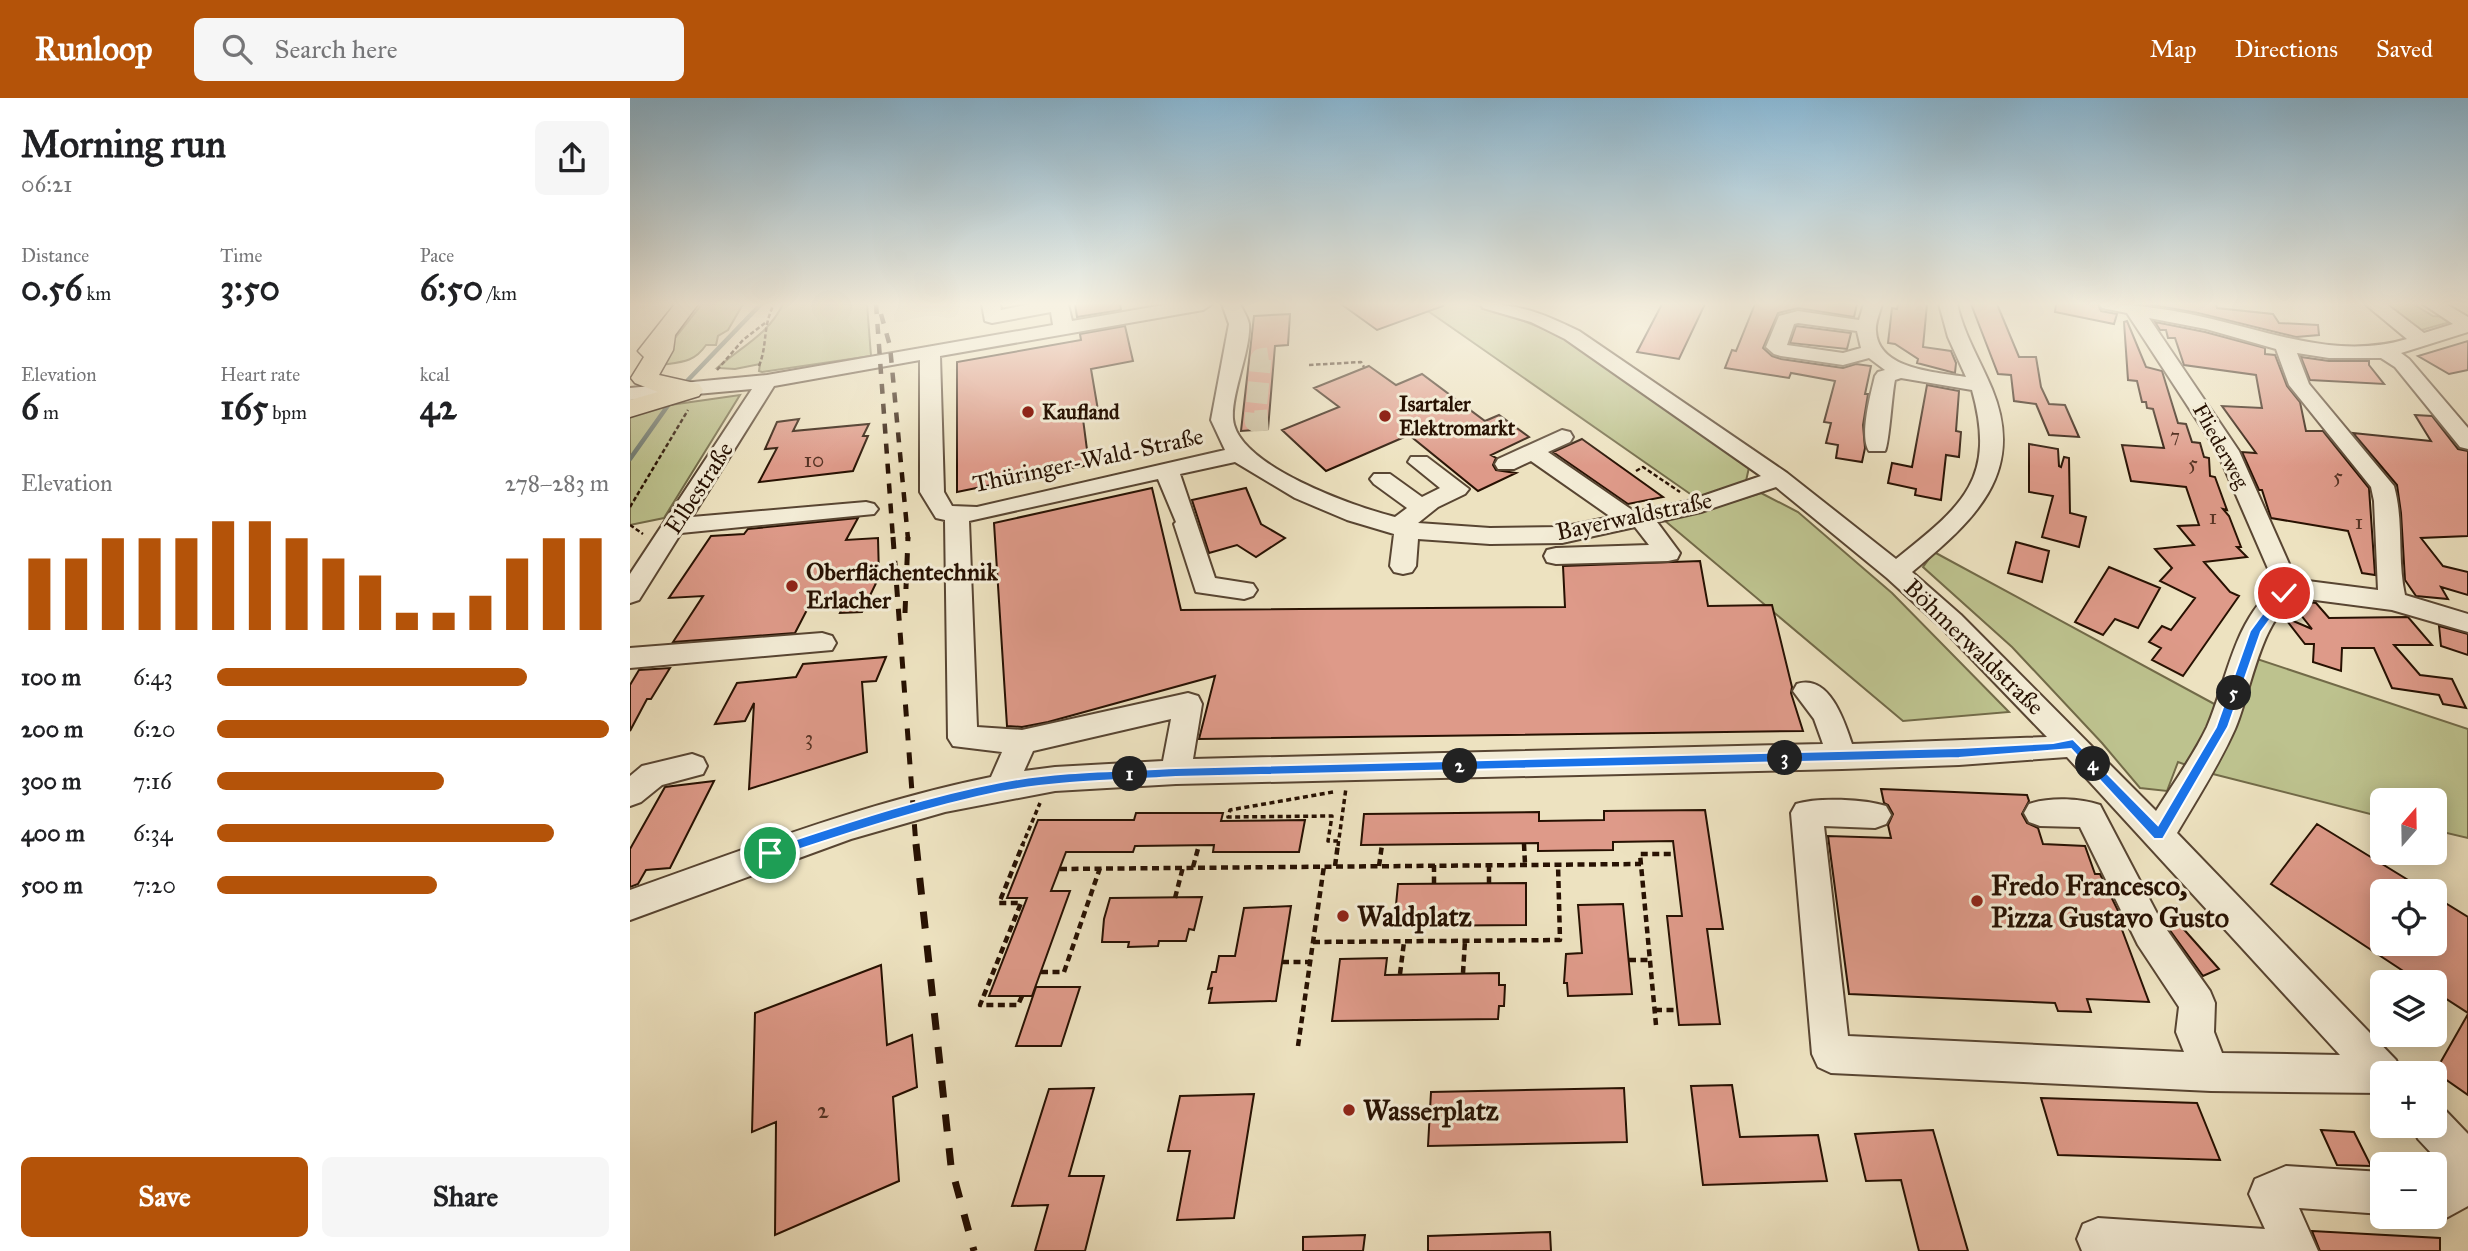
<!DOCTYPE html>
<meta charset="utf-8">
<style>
:root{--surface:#fff;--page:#f6f6f6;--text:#202124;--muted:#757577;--accent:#b45309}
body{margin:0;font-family:"IM FELL Great Primer",serif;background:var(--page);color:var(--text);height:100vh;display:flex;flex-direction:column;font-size:26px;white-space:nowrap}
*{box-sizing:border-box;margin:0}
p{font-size:23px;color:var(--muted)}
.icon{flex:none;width:38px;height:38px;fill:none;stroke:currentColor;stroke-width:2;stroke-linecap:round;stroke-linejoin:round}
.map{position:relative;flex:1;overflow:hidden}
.panel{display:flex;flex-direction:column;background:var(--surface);width:630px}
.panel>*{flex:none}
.needle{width:46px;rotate:20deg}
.fabs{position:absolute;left:1740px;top:690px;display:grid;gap:14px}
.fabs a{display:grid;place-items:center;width:77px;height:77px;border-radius:10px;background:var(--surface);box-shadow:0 4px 18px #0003;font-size:35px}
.pin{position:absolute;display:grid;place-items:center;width:60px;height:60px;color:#fff;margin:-30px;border:4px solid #fff;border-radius:50%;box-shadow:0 2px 7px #0007}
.km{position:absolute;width:35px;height:35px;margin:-18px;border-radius:50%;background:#222;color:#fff;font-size:19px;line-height:35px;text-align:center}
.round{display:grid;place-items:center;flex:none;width:74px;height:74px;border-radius:10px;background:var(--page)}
.overview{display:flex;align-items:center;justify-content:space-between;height:119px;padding:0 21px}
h1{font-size:38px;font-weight:800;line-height:52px}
.stats{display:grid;grid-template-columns:repeat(3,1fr);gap:10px;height:119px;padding:7px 21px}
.stats div{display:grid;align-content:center}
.stats b{font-size:35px;font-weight:800}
.stats small{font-size:19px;font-weight:400}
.stats p{font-size:19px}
.chart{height:196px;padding:14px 21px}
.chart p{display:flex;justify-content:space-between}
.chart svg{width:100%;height:126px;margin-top:7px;stroke:var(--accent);stroke-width:6}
.button{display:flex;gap:14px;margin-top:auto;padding:14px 21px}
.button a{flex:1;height:80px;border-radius:10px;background:var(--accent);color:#fff;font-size:28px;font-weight:800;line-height:80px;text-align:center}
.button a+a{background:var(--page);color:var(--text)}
ul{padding:0 21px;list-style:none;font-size:23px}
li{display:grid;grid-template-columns:112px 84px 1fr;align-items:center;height:52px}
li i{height:18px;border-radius:9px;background:var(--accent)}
header{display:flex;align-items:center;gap:42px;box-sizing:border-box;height:98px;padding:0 35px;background:var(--accent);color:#fff}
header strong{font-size:33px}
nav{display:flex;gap:38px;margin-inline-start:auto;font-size:24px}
.search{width:490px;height:63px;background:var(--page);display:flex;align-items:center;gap:18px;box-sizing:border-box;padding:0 24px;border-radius:10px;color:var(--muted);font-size:26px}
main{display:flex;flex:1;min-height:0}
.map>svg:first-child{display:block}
.green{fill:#bdc28e;stroke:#726a48;stroke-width:2}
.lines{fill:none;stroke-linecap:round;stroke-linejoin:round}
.stream{stroke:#6c786f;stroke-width:4.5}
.building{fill:#de9a89;stroke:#271102;stroke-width:2}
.minor-tunnel{stroke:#cfc3a4;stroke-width:21;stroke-dasharray:21 10;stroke-linecap:butt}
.minor-casing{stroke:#584532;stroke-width:4}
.major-casing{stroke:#271102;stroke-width:3}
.path-far2{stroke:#271102;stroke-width:2.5;stroke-dasharray:4.5 2.5;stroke-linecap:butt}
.path-far1{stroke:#271102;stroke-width:3.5;stroke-dasharray:5 3.5;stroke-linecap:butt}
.path{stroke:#271102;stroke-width:4.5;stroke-dasharray:7 4.5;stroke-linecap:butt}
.minor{fill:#f3ecd6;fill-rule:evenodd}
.major{fill:#ede2c0;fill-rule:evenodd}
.rail-far2{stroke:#271102;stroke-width:4.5;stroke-dasharray:10 10;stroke-linecap:butt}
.rail-far1{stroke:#271102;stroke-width:5;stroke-dasharray:12 12;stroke-linecap:butt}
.rail{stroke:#271102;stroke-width:7;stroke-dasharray:17 17;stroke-linecap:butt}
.route{fill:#1a73e8;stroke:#fff;stroke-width:2}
.poi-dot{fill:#8f2418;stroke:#f3ecd6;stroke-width:2.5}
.labels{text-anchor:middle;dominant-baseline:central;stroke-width:6;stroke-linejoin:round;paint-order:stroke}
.far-number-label{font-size:18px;fill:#553324}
.far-poi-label{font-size:21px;font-weight:bold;fill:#271102;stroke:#f3ecd6;text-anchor:start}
.far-street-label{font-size:21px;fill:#271102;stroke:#f3ecd6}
.number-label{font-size:21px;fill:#553324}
.street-label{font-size:24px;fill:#271102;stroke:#f3ecd6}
.poi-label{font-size:24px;font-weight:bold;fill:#271102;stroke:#f3ecd6;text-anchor:start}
.near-number-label{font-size:24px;fill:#553324}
.near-poi-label{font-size:28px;font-weight:bold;fill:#271102;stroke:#f3ecd6;text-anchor:start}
</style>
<header>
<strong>Runloop</strong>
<div class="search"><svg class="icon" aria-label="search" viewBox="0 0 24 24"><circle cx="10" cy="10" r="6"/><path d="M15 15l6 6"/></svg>Search here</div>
<nav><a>Map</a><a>Directions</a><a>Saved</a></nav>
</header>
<main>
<section class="panel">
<div class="overview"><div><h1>Morning run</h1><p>06:21</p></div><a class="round"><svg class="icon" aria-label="share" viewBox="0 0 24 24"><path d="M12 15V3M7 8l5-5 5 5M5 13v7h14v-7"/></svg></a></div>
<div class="stats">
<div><p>Distance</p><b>0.56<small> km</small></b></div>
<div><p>Time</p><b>3:50</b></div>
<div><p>Pace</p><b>6:50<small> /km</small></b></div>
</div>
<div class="stats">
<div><p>Elevation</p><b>6<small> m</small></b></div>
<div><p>Heart rate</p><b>165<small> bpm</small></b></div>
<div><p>kcal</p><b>42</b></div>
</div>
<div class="chart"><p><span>Elevation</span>278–283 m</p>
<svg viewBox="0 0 160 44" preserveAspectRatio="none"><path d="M5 44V19M15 44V19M25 44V12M35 44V12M45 44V12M55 44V6M65 44V6M75 44V12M85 44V19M95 44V25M105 44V38M115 44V38M125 44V32M135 44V19M145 44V12M155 44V12"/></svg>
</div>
<ul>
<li><b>100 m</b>6:43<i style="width:79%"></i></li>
<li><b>200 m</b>6:20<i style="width:100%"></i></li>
<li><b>300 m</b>7:16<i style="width:58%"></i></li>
<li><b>400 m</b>6:34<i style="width:86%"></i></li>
<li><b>500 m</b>7:20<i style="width:56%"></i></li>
</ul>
<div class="button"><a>Save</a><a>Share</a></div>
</section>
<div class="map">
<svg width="1838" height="1153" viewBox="0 0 1838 1153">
<rect width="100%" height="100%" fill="#ede2c0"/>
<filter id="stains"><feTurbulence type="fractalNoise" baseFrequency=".00286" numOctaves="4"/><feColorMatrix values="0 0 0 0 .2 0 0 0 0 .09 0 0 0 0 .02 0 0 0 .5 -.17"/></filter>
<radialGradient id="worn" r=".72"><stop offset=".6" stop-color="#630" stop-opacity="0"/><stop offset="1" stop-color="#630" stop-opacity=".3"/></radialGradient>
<path class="green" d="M72 206H113L98 232 88 238 86 247H76C64 265 50 264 30 267L34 254Z
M153 206H237L241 258 132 274 129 273 130 266 105 271 87 270C112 248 138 237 153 206Z
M788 206H841L871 214 929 237 1120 365 1116 383 1066 400Z
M1749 206H1783L1803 218 1817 219 1824 223 1788 233Z
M110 297 34 420 0 427V319L5 312Z
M1131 395 1168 414 1262 495 1379 614 1273 623 1034 422 1080 411Z
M1304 454 1588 608 1612 556 1838 631V740L1804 732V702H1752V719L1579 675 1548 664 1537 693 1510 690 1472 645 1382 549 1293 469Z"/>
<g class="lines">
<path class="stream" d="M58 282 131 206
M0 361 39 306"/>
</g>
<path class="building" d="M445 206H490L491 212 447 219Z
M711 206H812L813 208 747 232Z
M1032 206H1075L1049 261 1007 254Z
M1125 206H1227L1224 219 1168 210 1148 215 1133 250 1142 258 1151 261 1213 270 1226 266 1241 268 1235 296H1238L1233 327 1235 350 1232 364 1206 360 1208 347 1196 345 1201 325 1194 324 1205 283 1161 275 1159 280 1095 270 1102 252 1106 253Z
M1268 206H1297L1293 249 1321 253 1326 265 1325 275 1287 265 1288 261 1265 246 1258 245 1262 210 1267 211Z
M1341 206H1367L1389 259H1406L1411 289 1419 306 1435 307 1449 339 1419 337 1406 306 1384 303 1381 277 1368 276Z
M1426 206H1468L1471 213 1487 216 1484 226 1425 214Z
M1517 206H1586L1587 210 1643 216 1649 225 1688 227 1689 237 1666 239 1568 215Z
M660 216 658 247 645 248 638 331 611 333 624 218Z
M1497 223 1516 269 1532 273 1548 325 1556 326 1562 344 1570 345 1574 359 1579 360 1580 378 1585 379 1597 412 1593 411 1599 418 1611 449H1607L1617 459 1574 464 1600 494 1609 498 1553 578 1522 562 1531 550 1519 544 1532 528 1541 532 1565 500 1530 483 1542 470 1525 451 1564 447 1548 428 1569 427 1556 389 1501 383 1492 347 1534 350 1523 311 1517 310 1516 304H1512L1507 283 1498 282 1494 224Z
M1525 224 1575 234 1635 250V256L1645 257 1657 288 1670 304 1676 333H1693L1739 390 1745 477 1732 475 1718 433 1641 420 1632 392H1629L1612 354 1626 355 1592 308 1632 310 1626 277 1554 267 1545 240H1538L1536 232H1530Z
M495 228 503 263 461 271 469 318 453 321 459 367 327 394V264L451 242 450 236Z
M1166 228 1221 235 1217 251 1160 245Z
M1838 243V272L1819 276 1788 258Z
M1671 259 1699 263H1739V267L1754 286 1680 282Z
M739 268 766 287 792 276 855 323 869 317 899 339 861 357 866 360 863 367 866 372 886 375 848 393 779 337 696 373 652 332 709 309 684 290Z
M1297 287 1329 293 1326 333 1331 334 1329 359 1316 357 1311 402 1285 397 1286 391 1258 385 1262 365 1282 369Z
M1785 317 1802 318 1828 351 1838 353V438L1791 440 1813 468 1838 474V497L1811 489 1818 501 1786 498 1775 482 1771 415 1767 387 1723 335 1801 343Z
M169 321 163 333 239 326 233 338H238L223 373 129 384 147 350 135 351 147 324Z
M952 341 1033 399 998 406 923 354Z
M1399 346 1428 351 1429 368 1431 369 1434 359 1439 360 1440 415 1456 419 1449 449 1412 439 1423 398 1399 394Z
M522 390 551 512 935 509 933 468 1070 463 1078 508 1142 507 1162 589 1161 595 1173 633 569 641 585 578 418 624 392 629 377 628 364 425Z
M616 390 631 426 655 440 626 459 607 447 579 455 562 402Z
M228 420 216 442 248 440 249 479 232 514 210 515 216 503 180 506 165 535 43 544 73 498 39 500 81 438 114 436 118 431Z
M1386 444 1419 453 1412 484 1378 475Z
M1479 469 1530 490 1508 530 1485 521 1473 537 1445 524Z
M1671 503 1686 505 1699 520 1778 519 1802 547H1764L1790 577 1822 581 1836 610 1813 606 1809 597 1762 590 1744 550H1712L1711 573 1683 564 1684 546H1675L1654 519 1682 531 1663 507Z
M1809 528 1838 536V557L1811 548Z
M256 559 246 583 232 584 237 654 119 691 124 605 115 623 85 626 107 585 166 579 173 566Z
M40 570 21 601H17L0 633V587L9 572Z
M84 683 40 770 16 772 8 786 0 789V751L35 689Z
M1251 691 1397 697 1399 703 1392 716 1397 725 1408 730 1413 746 1455 748 1465 776H1470L1496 829H1491L1519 904 1457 901 1461 914 1428 913 1425 905 1219 896 1198 738 1261 740 1258 727 1263 716 1258 707 1254 705Z
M1075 712 1093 831H1077L1090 926 1049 927 1037 818H1052L1043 743 983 744V752L908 753V745L731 747 734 716 909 714V723L974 722V713Z
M506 715H593L591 723 675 722 669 754H583L584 747 505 748 503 754H436L421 793H440L402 898H359L397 800H377L408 722H504Z
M1687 726 1796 793H1752V845H1804V798L1838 819V915L1804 893V884H1790L1641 786Z
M896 785V827L764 828 768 786Z
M572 799 564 832 559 831 556 843H529L528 848 498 849 499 844H472L474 821 480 800Z
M993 806 1002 896 938 898 937 885H934L936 856 952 855 948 807Z
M661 808 646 903 579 905 582 890 578 891 582 874H586L589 858H605L614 810Z
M1550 827 1589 871 1573 878 1539 831Z
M757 860 755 877 869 875V887H875L874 908H869L868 921 702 923 710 861Z
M251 867 257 947 282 937 287 989 263 999 269 1083 145 1137 146 1024 122 1034 125 915Z
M406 889H450L431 948H386Z
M1838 916V997L1805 974Z
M1102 987 1110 1039 1188 1037 1197 1083 1073 1087 1061 988Z
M464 990 439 1078H474L455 1153H405L418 1107 382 1108 419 991Z
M994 990 997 1044 798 1048 801 994Z
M624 996 604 1120 547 1122 560 1053H538L550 998Z
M1411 1000 1567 1005 1590 1062 1428 1057Z
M1303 1032 1338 1153H1289L1271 1082 1236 1083 1225 1036Z
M1691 1032 1724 1034 1741 1068 1707 1067Z
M1682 1133 1810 1140V1153H1690Z
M920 1134 921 1153H798V1138Z
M735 1137 733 1153H673V1139Z"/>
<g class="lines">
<path class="minor-tunnel" d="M638 322 625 323 631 261 644 259"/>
<defs>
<path id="minor" d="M352 206H370L371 212 401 206H438L442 223 539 206H582L573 212 310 258 314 394 322 408 347 409 595 352 581 322 599 226 592 206H610C613 212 618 220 619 226 621 251 601 296 603 321 607 368 725 409 765 419L777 410 744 386 740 381 744 376H760L792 399 810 390 778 364 781 359H797L839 391 835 396 808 409 788 425 860 430 932 429 981 419 901 363 884 371H868L865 366 868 361 932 332 940 334 943 339 940 344 918 354 1005 414 1058 403 1131 378 935 241 901 224 853 210 851 206C891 206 914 216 949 233L1157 375 1266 461C1332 408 1367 382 1342 292L1271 280 1265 282C1262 295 1259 347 1255 353H1239C1229 338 1241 295 1245 278L1248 274 1255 272 1239 260 1213 267 1151 258 1144 256 1136 249 1149 218 1168 213 1229 222 1234 206H1252C1250 214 1245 225 1246 233 1248 272 1307 274 1336 279L1318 239 1309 206H1327C1334 237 1350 262 1362 291 1397 376 1343 423 1282 474L1331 517 1526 713C1543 686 1563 658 1577 629 1597 583 1604 521 1646 489L1587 353 1497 215 1472 210 1470 206C1508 206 1544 212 1582 221 1646 236 1711 261 1777 241L1735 206H1756L1794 235 1823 226 1793 206H1816L1838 219V234L1771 255 1779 261 1838 330V351L1830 349 1765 269 1751 260H1699L1667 255 1679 286 1764 388C1774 423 1767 461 1775 497L1838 516V534L1762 512 1670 500C1632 512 1620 598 1605 631 1589 667 1567 701 1547 735L1766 962 1772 975H1752V995L1581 993 1201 975 1188 969 1182 956 1161 715 1166 706C1187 699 1235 701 1256 708L1261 717 1256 726 1245 730 1194 728 1218 938 1554 954 1546 934 1549 909 1508 847 1450 729 1410 728 1399 724 1394 715 1399 706C1419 699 1450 700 1470 707L1532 825 1580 893 1585 905 1584 934 1592 955 1710 957 1437 659 1329 667 1212 671 546 686 425 693 315 714 221 741 0 822V792C119 750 237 704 361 679L372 654 323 648 318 640 315 422 306 420 290 394V262L144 288 62 419 236 404 244 406 248 411 244 416 51 435 9 502 0 505V476L122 291 0 302V290L137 277 423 227 421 214 362 225 355 223ZM1519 220 1576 231 1646 251 1659 287 1741 389 1744 403 1748 492 1670 482 1664 477 1609 353ZM1168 225 1227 233 1231 250 1213 255 1157 247 1164 226ZM605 364 665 400 717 422 764 436 760 468 764 474 773 476 782 474 786 468 788 441 860 446 932 445 1005 429 1019 447 926 450 917 452 914 458 917 464 926 466 1038 463 1047 461 1050 455 1027 424 1071 414 1146 389 1257 480 1313 531 1417 639 1222 646C1214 622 1199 576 1167 586L1163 593 1184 621 1193 646 563 661 572 606 568 598 558 595 392 632 347 629 339 423 528 381 546 424 544 426 566 494 614 501 623 498 627 492 623 486 585 480 550 376ZM541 621 533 663 425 669 394 673 403 653Z
M192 535 202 538 206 545 202 552 0 570V550Z
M62 656 73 660 77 668 73 676 32 687 11 704 0 708V678L12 668Z
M1804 1008 1816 1013 1838 1036V1108L1816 1120 1803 1118 1804 1077 1810 1078 1817 1072 1788 1041 1782 1027H1804Z
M1656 1068 1752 1074V1116L1669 1110 1688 1153H1452L1447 1141 1453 1126 1468 1120 1635 1131 1619 1096 1625 1081Z"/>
<path id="major" d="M45 206H68L45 237 43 252 29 277 69 286 73 292 69 298 0 319V302L28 294 5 285 1 280 14 259 8 253Z"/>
</defs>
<use href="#minor" class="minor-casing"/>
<use href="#major" class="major-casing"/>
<path class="path-far2" d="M679 267 731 264 734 269
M129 268C138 245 132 230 144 206
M87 272 113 242 135 225
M1006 373 1013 369 1050 394
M0 409 58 312
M0 427 13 436"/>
<path class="path-far1" d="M703 694 600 712 598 719 702 718 698 743H708
M894 745V748
M392 748 410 705
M708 748 716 690"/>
<path class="path" d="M894 746 895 766
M804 767V786
M859 767V785
M705 768 708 746
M749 768 752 747
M563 769 569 747
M430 771 1011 766
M545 800 553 769
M683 844 930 842 928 766
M999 862H1020
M652 864H680
M411 874H434L470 770
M833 875 835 843
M770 876 774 844
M392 898 388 907H350L391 805H369L393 746
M1025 912H1047
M1026 927 1010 756H1045
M668 948 694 768"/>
<use href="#minor" class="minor"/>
<use href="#major" class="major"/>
<path class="rail-far2" d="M246 206 263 441
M251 216 260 248 278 441"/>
<path class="rail-far1" d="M263 439 286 748
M275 515 278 439"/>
<path class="rail" d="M286 746 321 1068 344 1153"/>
</g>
<linearGradient id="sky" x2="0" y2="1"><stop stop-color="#89b8d5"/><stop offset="0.56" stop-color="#f7f2e3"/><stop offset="1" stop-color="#f7f2e3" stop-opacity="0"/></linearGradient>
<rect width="1838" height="368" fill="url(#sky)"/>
<path class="route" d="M1650 492 1659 495 1631 534 1598 629 1533 741H1524L1441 651 1329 660 546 679C487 683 428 683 370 694 292 710 216 736 140 761L134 755 140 750C216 725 292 699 371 684 428 673 488 673 546 670L1329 650 1423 645 1443 641 1528 727 1586 629 1620 533Z"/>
<g class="poi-dot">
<circle cx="398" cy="314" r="7"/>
<circle cx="755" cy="318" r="7"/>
<circle cx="162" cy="488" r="7"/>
<circle cx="1347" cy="803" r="7"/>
<circle cx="713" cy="818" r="7"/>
<circle cx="719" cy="1012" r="7"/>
</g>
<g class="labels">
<g class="far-number-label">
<text x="1545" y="338">7</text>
</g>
<g class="far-poi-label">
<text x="769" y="306">Isartaler<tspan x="769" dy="24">Elektromarkt</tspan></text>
<text x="412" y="314">Kaufland</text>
</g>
<g class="far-street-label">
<text transform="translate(1591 348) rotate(61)">Fliederweg</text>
</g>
<g class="number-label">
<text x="184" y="362">10</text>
<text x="1563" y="365">5</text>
<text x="1708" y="378">5</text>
<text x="1583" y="419">1</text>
<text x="1729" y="424">1</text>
<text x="179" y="640">3</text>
</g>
<g class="street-label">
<text transform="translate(458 362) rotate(-12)">Thüringer-Wald-Straße</text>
<text transform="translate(69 390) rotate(-57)">Elbestraße</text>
<text transform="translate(1004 418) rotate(-12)">Bayerwaldstraße</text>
<text transform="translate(1344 549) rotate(44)">Böhmerwaldstraße</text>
</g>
<g class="poi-label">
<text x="176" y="474">Oberflächentechnik<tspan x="176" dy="28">Erlacher</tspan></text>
</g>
<g class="near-number-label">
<text x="193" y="1012">2</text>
</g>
<g class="near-poi-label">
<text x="1361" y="787">Fredo Francesco,<tspan x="1361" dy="32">Pizza Gustavo Gusto</tspan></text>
<text x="727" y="818">Waldplatz</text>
<text x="733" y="1012">Wasserplatz</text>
</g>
</g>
<rect width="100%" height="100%" filter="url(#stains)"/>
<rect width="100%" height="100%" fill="url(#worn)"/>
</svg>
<div class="fabs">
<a><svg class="needle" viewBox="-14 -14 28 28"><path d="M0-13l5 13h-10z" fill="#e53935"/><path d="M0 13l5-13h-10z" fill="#757577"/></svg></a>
<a><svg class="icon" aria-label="locate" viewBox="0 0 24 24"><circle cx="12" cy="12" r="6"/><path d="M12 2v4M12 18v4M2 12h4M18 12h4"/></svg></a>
<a><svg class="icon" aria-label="layers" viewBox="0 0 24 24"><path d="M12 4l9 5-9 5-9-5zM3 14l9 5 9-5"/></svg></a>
<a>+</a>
<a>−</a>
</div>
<div class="pin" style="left:140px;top:755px;background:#1e9e55"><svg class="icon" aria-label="arrive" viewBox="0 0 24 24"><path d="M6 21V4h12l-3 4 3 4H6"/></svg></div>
<div class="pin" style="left:1654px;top:495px;background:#d93025"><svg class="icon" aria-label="check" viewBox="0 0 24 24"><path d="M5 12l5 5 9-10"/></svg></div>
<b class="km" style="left:500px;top:676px">1</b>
<b class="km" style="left:830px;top:668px">2</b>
<b class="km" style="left:1155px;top:660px">3</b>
<b class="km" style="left:1463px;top:666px">4</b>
<b class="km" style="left:1604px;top:595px">5</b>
</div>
</main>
